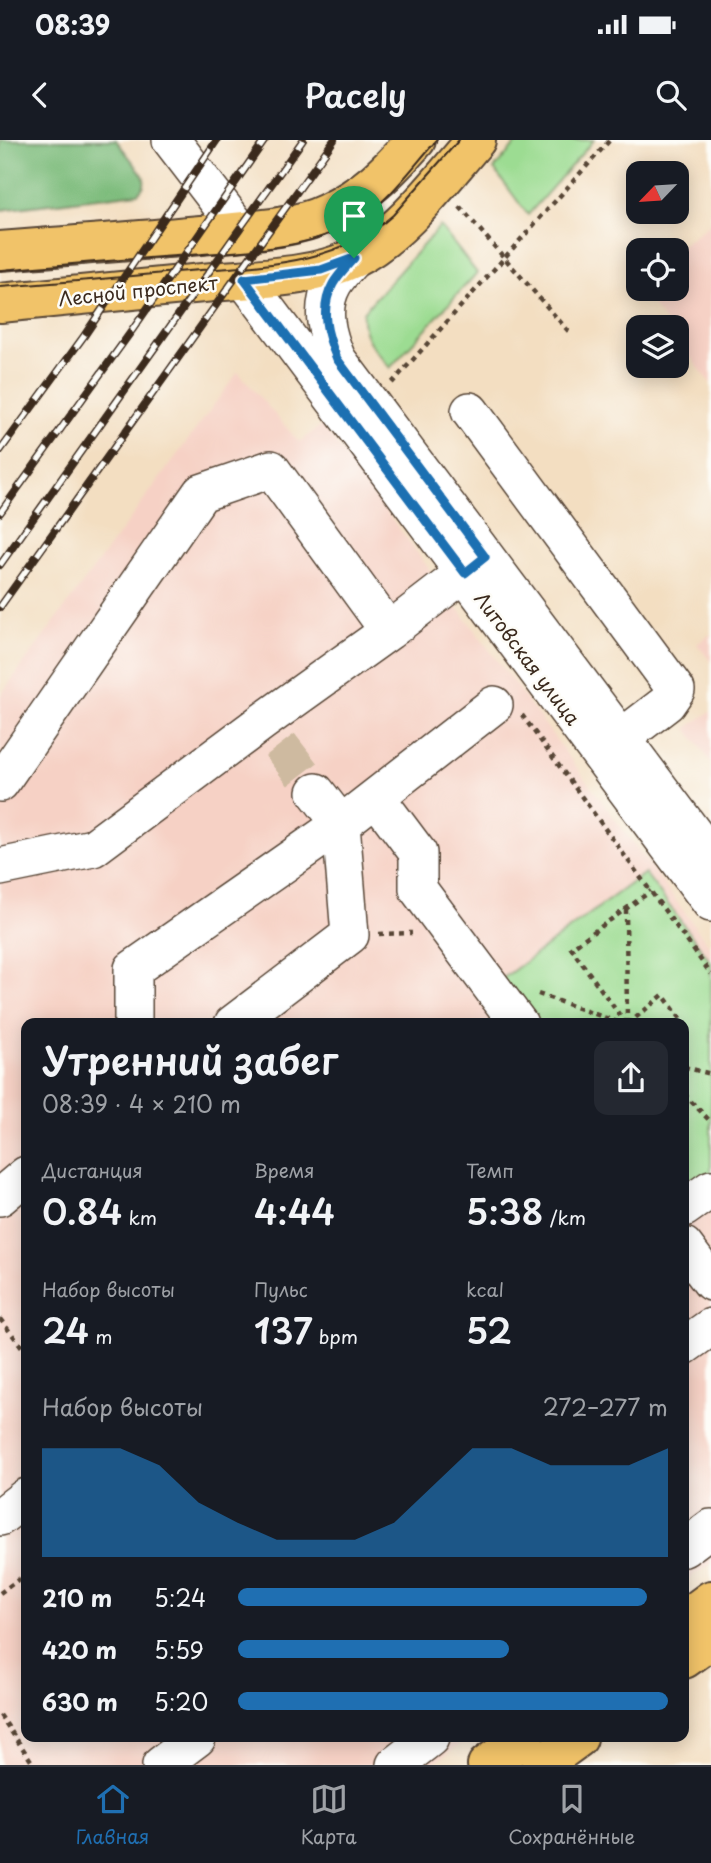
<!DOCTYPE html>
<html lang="ru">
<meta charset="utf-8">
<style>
:root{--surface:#171b24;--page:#242831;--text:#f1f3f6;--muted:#9ea1a6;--line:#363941;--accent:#1f6fb2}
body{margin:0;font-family:"Playpen Sans",sans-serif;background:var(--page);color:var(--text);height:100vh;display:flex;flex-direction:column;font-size:26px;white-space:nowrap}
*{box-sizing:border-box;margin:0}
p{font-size:23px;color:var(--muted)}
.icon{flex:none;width:38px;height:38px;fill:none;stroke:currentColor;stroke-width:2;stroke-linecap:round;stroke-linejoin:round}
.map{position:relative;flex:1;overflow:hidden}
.sheet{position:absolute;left:21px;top:878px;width:668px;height:724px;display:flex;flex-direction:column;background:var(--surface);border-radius:14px;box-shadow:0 4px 18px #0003}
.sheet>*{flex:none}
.needle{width:46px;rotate:245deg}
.tools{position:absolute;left:626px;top:21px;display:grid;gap:14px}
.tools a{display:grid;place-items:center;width:63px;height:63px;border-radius:14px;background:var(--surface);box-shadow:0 4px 18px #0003;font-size:35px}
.pin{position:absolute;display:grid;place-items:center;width:60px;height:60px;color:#fff;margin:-72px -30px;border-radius:50% 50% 50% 0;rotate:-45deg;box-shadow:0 0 7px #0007}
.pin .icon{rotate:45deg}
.round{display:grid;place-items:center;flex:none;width:74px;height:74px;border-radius:14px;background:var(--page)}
.headline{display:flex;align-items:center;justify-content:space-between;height:119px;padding:0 21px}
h1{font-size:38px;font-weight:600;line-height:52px}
.metrics{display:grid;grid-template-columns:repeat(3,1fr);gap:10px;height:119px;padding:7px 21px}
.metrics div{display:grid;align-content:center}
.metrics b{font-size:35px;font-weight:600}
.metrics small{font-size:19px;font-weight:400}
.metrics p{font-size:19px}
.chart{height:196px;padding:14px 21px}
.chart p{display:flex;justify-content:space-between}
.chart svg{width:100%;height:126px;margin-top:7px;fill:var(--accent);opacity:.7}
ul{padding:0 21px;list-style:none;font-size:23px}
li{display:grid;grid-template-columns:112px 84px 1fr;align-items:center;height:52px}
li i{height:18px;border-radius:9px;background:var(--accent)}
.status{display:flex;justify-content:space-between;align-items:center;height:49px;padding:0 35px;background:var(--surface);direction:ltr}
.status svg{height:19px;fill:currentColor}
header{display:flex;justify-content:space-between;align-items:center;height:91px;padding:0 21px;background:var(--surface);font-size:32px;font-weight:600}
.tab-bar{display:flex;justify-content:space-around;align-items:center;height:98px;border-top:2px solid var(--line);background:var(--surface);font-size:19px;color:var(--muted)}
.tab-bar a{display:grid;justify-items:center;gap:4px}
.tab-bar .active{color:var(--accent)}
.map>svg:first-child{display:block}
.built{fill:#f6d1c5}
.green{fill:#9cdc92;stroke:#6c8358;stroke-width:2}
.forest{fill:#7dbc7c;stroke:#5c734d;stroke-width:2}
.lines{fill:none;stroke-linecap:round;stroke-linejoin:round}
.minor-tunnel{stroke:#cebaa0;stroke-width:37;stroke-dasharray:37 18;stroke-linecap:butt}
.minor-casing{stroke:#574536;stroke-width:40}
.major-casing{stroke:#574536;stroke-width:42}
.path{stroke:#574536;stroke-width:4.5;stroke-dasharray:5 5;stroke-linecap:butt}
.minor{stroke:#fff;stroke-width:37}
.major{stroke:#f1c369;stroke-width:38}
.tram{stroke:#3b2a1e;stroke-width:2}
.rail-casing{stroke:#3b2a1e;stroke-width:8}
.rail{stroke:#fdfcf7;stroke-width:5;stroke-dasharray:16;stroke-linecap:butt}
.route-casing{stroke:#fff;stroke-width:14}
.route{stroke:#1f6fb2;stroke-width:9}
.labels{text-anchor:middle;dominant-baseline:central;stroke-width:5;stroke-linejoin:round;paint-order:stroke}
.street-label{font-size:19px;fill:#3b2a1e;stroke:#fdfcf7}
</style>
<div class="status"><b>08:39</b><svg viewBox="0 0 49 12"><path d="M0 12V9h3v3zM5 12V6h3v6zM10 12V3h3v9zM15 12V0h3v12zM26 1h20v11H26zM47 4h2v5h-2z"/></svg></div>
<header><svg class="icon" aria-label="back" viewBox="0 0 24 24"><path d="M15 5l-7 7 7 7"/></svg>Pacely<svg class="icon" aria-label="search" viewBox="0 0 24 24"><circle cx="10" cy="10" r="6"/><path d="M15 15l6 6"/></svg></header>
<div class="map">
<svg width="711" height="1625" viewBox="0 0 711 1625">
<rect width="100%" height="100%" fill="#fdfcf7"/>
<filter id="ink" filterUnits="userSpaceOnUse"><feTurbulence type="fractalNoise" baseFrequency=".0143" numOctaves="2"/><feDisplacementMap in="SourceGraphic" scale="14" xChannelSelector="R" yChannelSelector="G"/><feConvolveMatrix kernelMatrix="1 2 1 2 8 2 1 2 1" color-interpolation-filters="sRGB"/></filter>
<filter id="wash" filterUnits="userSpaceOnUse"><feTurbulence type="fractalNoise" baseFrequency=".00686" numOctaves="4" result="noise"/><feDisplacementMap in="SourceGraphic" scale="28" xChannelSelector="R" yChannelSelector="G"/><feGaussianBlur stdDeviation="1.57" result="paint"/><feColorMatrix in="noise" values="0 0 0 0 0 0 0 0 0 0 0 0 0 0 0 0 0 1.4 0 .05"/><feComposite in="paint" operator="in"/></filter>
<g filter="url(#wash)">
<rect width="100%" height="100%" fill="#f3dec1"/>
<path class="built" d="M711 83V244L677 199V187H669L640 149H677V110Z
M238 232 299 302 322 285 711 808V1423L684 1442V884H26V1598H469L431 1625H0V556Z
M711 494V522L697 504Z
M711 571V623L687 588Z"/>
<path class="green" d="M519 0H594L528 75 494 29Z
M440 86 477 133 390 228C374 208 361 198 363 172Z
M645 733 711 822V1037L684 1056V884H529L498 842Z"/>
<path class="forest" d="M0 0H116L143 35C146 44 144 47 138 53L0 70Z"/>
</g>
<g filter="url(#ink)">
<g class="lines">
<path class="minor-tunnel" d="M280 605 316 652"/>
<defs>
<path id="minor" d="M171 0 241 91
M354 118C347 126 338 135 333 144 319 169 327 195 337 219L711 717
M244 139 711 763
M470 271 676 550 667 563 603 612
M0 643 201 353 271 329 389 491 485 417
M376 657 418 713V749L519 884
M0 727 93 708 262 582 389 491
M133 884V829L341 684 494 565
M233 884 350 795 341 684 316 652
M0 1057 26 1035
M684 1068 711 1049
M684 1106 711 1142
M684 1206 711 1187
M0 1377 26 1357
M684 1408 711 1388
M161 1625 197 1598
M395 1625 430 1598"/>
<path id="major" d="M0 111C67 106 134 101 201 95 239 91 293 90 327 73 366 54 388 32 416 0
M0 163C71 156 142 149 213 142 258 138 313 138 354 118 402 94 441 40 476 0
M684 1480 711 1460
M684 1519 711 1500
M487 1625 524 1598
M541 1625 578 1598"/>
</defs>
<use href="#minor" class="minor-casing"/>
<use href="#major" class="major-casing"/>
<path class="path" d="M460 67 570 193
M392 243 610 0
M522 575 711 834
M626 769 627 883
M379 794 412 793
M538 854 623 884
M626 884 571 808 651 751
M628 884 663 855 689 890 684 894
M684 927 711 934
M684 954 711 982
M0 1179 26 1212
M0 1453 26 1434
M0 1575 34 1625"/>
<use href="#minor" class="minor"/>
<use href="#major" class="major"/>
<path class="tram" d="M0 130C59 125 117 120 176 116 236 111 305 112 359 80 387 63 414 25 437 0
M0 147C59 143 117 138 175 132 251 125 333 129 393 75L459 0"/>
<defs>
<path id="rail" d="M0 311 84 196 217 0
M0 373 133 189 265 0
M0 425 303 0
M0 467 334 0"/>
</defs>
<use href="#rail" class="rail-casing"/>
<use href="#rail" class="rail"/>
</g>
</g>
<g class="lines" filter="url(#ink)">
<defs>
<path id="route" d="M354 118C347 126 338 135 333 144 319 169 327 195 337 219L485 417 465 433 244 139 321 130Z"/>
</defs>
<use href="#route" class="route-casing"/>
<use href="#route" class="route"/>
</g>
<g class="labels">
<g class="street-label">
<text transform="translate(138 150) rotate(-6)">Лесной проспект</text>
<text transform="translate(528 518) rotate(53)">Литовская улица</text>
</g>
</g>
</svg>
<div class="tools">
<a><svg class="needle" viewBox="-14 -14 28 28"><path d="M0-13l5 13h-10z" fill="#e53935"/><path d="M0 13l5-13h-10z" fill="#9ea1a6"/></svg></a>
<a><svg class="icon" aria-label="locate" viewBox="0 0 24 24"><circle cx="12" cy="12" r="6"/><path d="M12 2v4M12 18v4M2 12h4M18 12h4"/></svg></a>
<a><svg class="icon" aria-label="layers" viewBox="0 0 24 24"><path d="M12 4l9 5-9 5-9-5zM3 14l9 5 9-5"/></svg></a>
</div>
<div class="pin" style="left:354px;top:118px;background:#1e9e55"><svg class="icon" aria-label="arrive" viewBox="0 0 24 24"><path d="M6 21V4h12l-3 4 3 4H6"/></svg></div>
<section class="sheet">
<div class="headline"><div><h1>Утренний забег</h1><p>08:39 · 4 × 210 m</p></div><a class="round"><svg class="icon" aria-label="share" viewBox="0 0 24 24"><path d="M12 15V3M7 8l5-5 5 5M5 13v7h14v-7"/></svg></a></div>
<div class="metrics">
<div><p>Дистанция</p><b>0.84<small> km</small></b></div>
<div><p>Время</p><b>4:44</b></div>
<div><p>Темп</p><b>5:38<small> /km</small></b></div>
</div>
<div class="metrics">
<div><p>Набор высоты</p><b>24<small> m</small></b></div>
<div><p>Пульс</p><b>137<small> bpm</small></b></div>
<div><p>kcal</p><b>52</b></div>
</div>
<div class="chart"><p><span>Набор высоты</span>272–277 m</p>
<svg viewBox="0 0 160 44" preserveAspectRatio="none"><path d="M0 44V6L10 6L20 6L30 12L40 25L50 32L60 38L70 38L80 38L90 32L100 19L110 6L120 6L130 12L140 12L150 12L160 6V44z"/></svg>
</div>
<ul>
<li><b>210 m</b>5:24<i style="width:95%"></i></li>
<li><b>420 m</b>5:59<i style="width:63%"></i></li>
<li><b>630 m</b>5:20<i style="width:100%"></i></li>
</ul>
</section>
</div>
<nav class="tab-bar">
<a class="active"><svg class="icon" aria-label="home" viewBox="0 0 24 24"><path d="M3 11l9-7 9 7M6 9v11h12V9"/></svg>Главная</a>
<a><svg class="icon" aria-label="map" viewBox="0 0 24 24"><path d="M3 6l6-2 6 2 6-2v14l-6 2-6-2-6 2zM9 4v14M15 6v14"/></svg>Карта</a>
<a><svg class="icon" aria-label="saved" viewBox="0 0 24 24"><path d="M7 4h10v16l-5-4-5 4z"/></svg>Сохранённые</a>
</nav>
